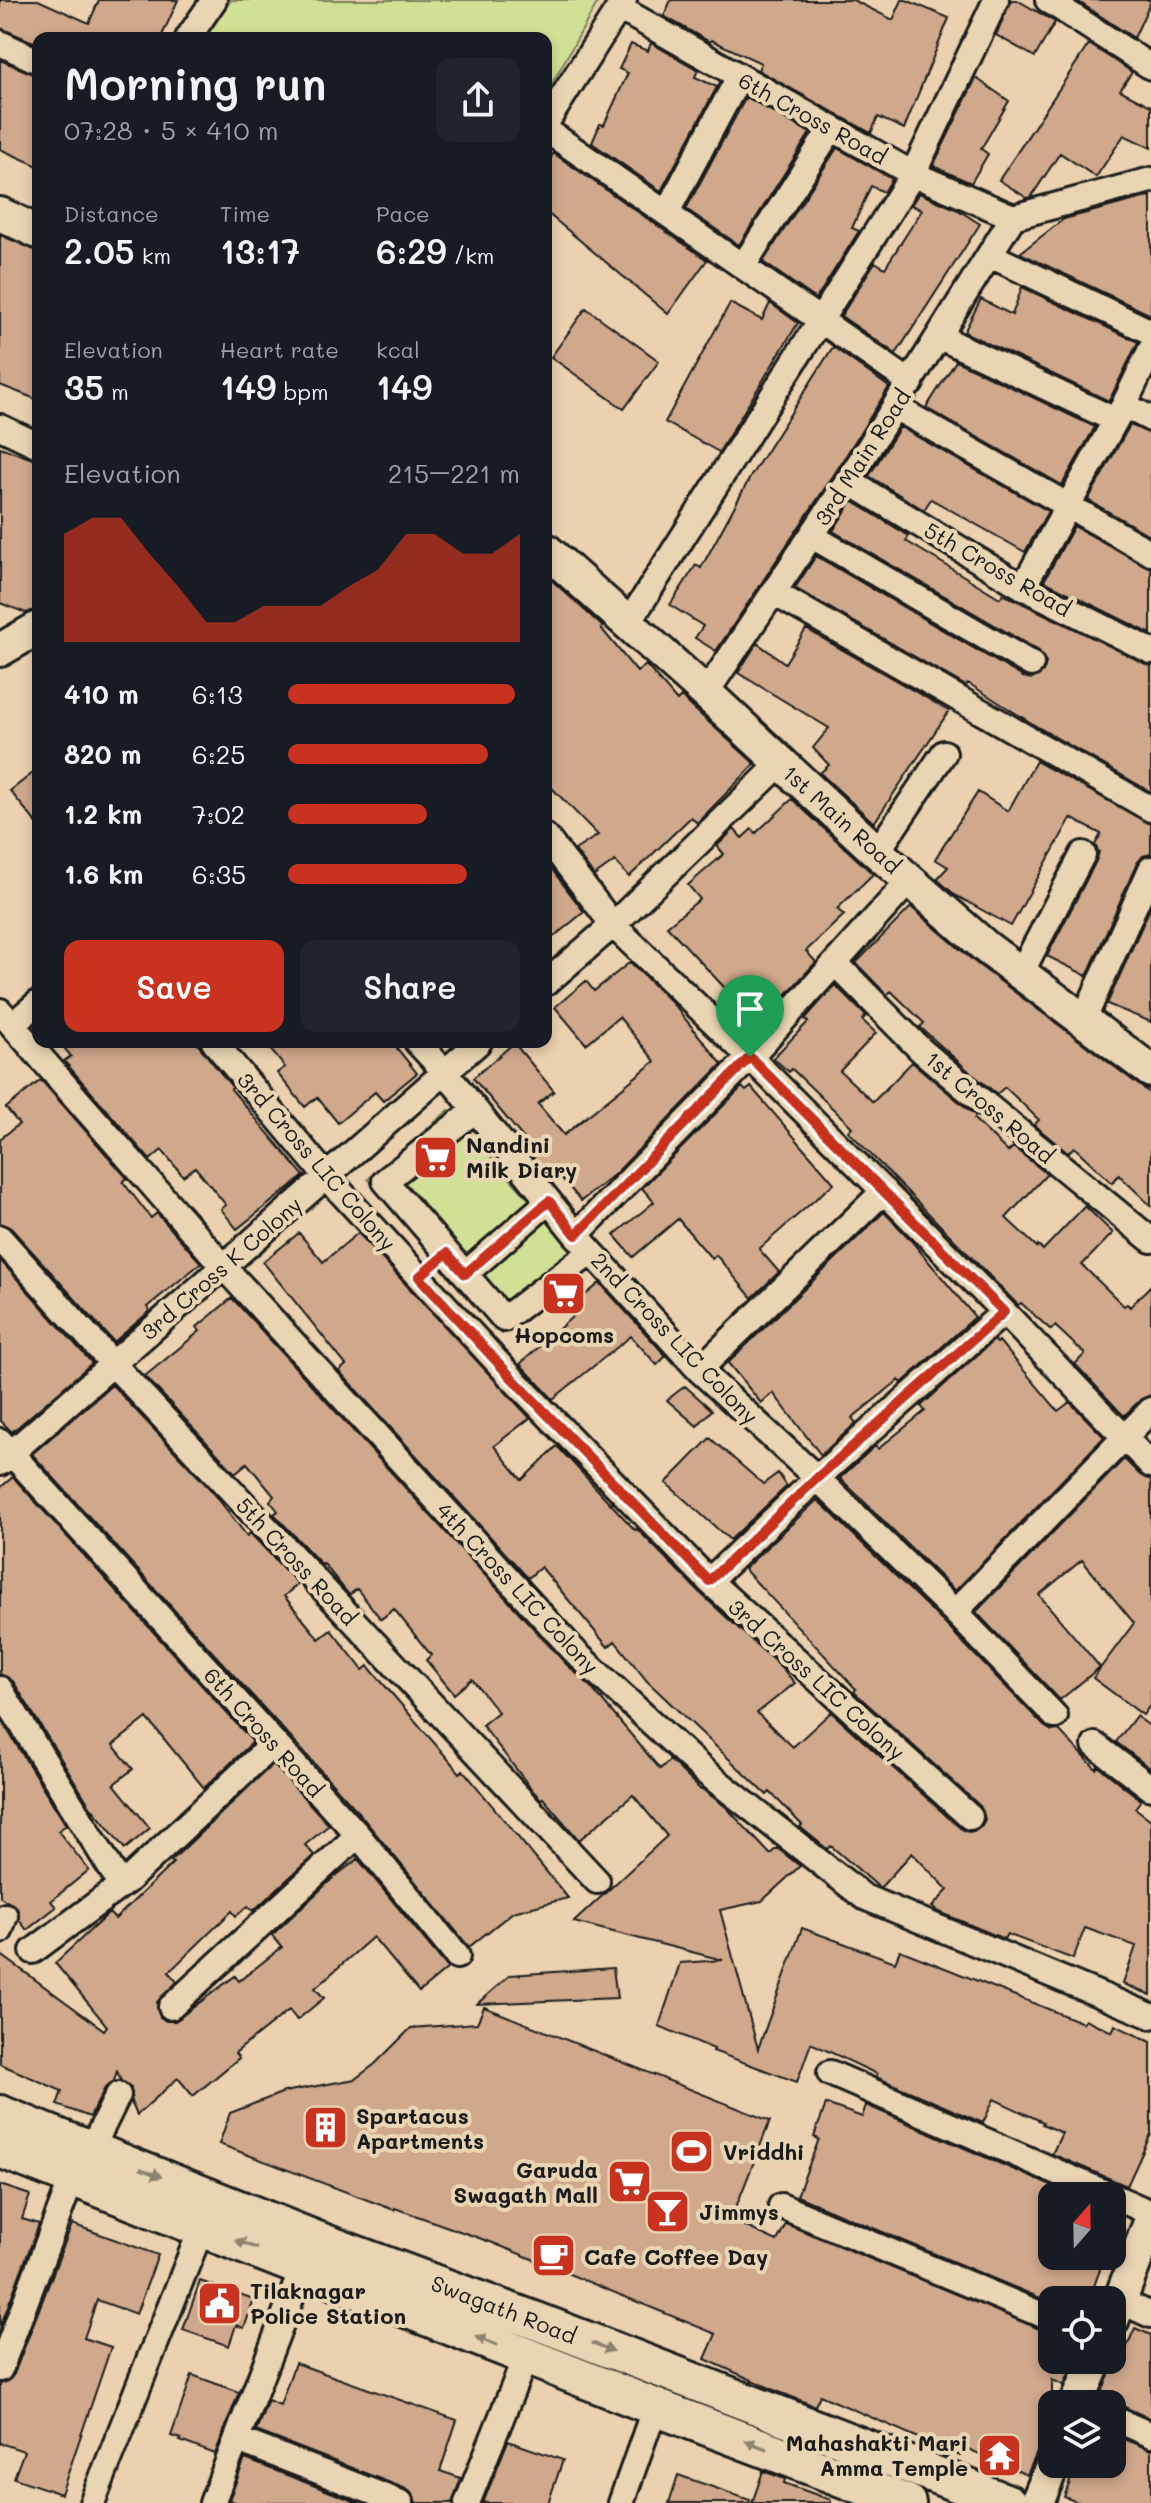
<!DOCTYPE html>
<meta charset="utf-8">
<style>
:root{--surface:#171b24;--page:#20242c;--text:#f1f3f6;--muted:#9ea1a6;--accent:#c8321e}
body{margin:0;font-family:Mali,sans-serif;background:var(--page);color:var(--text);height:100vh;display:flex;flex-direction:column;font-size:30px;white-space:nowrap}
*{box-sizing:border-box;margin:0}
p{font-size:26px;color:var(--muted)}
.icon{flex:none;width:44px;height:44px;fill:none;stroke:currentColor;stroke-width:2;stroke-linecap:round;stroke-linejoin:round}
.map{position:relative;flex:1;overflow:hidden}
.sheet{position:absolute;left:32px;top:32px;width:520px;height:1016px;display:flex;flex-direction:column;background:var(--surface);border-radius:16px;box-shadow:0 4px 12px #0003}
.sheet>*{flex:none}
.needle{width:52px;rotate:20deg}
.fabs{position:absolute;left:1038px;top:2182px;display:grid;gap:16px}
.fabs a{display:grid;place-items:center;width:88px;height:88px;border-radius:16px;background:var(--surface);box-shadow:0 4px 12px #0003;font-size:40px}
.pin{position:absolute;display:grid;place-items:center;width:68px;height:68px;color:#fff;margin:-82px -34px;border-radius:50% 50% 50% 0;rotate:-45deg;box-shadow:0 0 8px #0007}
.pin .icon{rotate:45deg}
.round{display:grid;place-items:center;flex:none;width:84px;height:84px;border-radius:16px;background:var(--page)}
.summary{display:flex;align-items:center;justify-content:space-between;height:136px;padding:0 32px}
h1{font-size:44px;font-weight:600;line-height:60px}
.stats{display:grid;grid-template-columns:repeat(3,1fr);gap:12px;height:136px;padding:8px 32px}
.stats div{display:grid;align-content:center}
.stats b{font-size:34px;font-weight:600}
.stats small{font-size:22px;font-weight:400}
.stats p{font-size:22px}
.chart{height:224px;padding:16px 32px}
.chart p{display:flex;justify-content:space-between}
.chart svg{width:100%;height:144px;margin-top:8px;fill:var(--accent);opacity:.7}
.primary-button{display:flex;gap:16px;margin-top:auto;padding:16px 32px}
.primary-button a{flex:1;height:92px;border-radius:16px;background:var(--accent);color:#fff;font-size:32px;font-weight:600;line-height:92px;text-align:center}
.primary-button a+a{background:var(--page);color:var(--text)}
ul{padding:0 32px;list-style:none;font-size:26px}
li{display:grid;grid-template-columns:128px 96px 1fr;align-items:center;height:60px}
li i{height:20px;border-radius:10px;background:var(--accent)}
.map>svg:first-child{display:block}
.green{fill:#d0e094;stroke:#767e58;stroke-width:2}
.building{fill:#d0a88c;stroke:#1c1c1c;stroke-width:2}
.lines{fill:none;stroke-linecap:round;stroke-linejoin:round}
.minor-casing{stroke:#1c1c1c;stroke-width:30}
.tertiary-casing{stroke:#1c1c1c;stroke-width:38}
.secondary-casing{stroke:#1c1c1c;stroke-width:42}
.minor{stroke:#e9d5b3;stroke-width:24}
.tertiary{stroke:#e9d5b3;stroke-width:32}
.secondary{stroke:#e9d5b3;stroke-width:36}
.oneway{fill:#8d826f}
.route-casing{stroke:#fff;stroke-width:16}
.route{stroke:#c8321e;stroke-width:10}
.labels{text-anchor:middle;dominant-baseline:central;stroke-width:8;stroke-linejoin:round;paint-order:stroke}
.street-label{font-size:22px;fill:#1c1c1c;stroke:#e9d5b3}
.poi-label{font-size:22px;font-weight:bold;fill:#1c1c1c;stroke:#e9d5b3;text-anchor:start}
</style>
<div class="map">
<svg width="1151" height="2503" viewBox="0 0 1151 2503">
<rect width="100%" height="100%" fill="#ebd1af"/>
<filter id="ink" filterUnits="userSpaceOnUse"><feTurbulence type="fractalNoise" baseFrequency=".0125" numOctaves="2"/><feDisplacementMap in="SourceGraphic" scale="16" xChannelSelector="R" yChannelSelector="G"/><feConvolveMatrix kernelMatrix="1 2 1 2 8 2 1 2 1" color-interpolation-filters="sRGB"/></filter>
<g filter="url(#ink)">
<path class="green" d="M231 0H599L546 94V38H205Z
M449 1110 584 1261 502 1334 368 1179Z"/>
<path class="building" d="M0 0H38L89 23 99 0H178L161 38H38V44L0 28Z
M671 0H853L893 20 902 0H906L949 18 904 129 878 117 871 133 758 70 761 63 711 40 710 42 664 16Z
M1011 0H1017L1055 22 1035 57 996 35Z
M1076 0H1151V1L1134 38Z
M651 43 698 70 695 77 717 87 661 191 592 143 600 124 604 125 628 73 619 69 631 44 648 51Z
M1089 44 1132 72 1120 90 1151 106V148L1124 135 1096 177 1060 153 1031 197 1027 198 999 180Z
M0 60 38 76V166L0 149Z
M976 78 1009 101 981 149 988 154 971 183 933 166Z
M746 97 810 133 739 245 686 209Z
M837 148 892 179 884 192 871 186 852 228 859 231 816 299 763 262Z
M553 153 707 260 668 314 546 212V169Z
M919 193 958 210 980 224 896 354 841 316 875 262 885 268 922 210 911 205Z
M1151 196V315L1020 253 1064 219Z
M0 235 38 251V400L0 385Z
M1022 287 1138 342 1109 401 964 332 981 299 1012 315Z
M730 303 762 320 770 303 798 323 719 452 665 422Z
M586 308 659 361 624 409 551 357Z
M833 347 889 387 835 473 716 651 695 638 703 626 670 605 696 565 701 568 752 474Z
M956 361 1095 427 1062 485 926 408Z
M1130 425 1151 434V536L1088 500Z
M900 427 1048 511 1025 552 931 499 924 510 869 476Z
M0 447 38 461V603L35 610 26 613 0 603Z
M852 501 909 536 906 541 1000 598 1003 594 1151 666V792L1036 726 968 683 966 686 795 588 816 556 1023 677 1032 679 1043 672 1046 663 1039 651 833 531Z
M1074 526 1151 568V634L1044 581Z
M546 575 603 627 601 628 637 672 646 665 677 701 681 697 755 764 697 823 691 817 629 877 615 861 594 876 575 850 598 835 546 782Z
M806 629 949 711 874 823 820 773 829 765 813 748 829 728 738 673 757 643 785 663Z
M1036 761 1151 824V854L1143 856 1137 863 1087 976 1047 956 1096 861 1099 852 1095 845 1101 834 1071 818 1011 926 955 895 937 879 948 867 935 859 978 792 1008 811Z
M38 769V825L10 791Z
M792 799 873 874 837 909 844 915 806 951 816 962 783 998 778 993 752 1017 667 926 700 899 688 885 724 854 717 846 734 829 742 838 752 829 756 833Z
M550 867 584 912 546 943V870Z
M1151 906V1022L1107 1004Z
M911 907 976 963 1151 1094V1206L1119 1175 1112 1183 1074 1147 1068 1153 1034 1125 1039 1120 1005 1087 997 1094 972 1074 920 1027 924 1023 891 991 887 995 856 963Z
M630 962 673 1004 722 1064 615 1174 581 1201 559 1175 552 1181 526 1149 530 1146 473 1078 514 1043 554 1091 538 1104 564 1135 655 1061 619 1017 586 1044 555 1007 586 981 594 991Z
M835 985 866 1016 862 1020 876 1033 840 1071 873 1102 912 1062 976 1116 974 1119 1008 1152 1013 1147 1047 1174 1006 1218 1037 1247 1038 1245 1043 1250 1085 1206 1113 1233 1082 1265 1124 1306 1127 1304 1130 1307 1151 1285V1395L1141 1399 1124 1416 1075 1364 1085 1354 1055 1326 1051 1330 1021 1303 1018 1305 848 1131 852 1127 792 1069 789 1072 773 1058 808 1022 805 1019Z
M59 1042H196L233 1088 231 1089 304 1176 237 1229 221 1209 226 1205 195 1167 183 1176 162 1150 150 1160 64 1061 71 1056Z
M264 1042H392L417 1073 383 1101 375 1092 338 1123 317 1097 305 1107 277 1073 285 1067Z
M41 1080 127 1178 123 1182 151 1218 157 1213 201 1263 147 1307 150 1311 114 1342 11 1228 0 1223V1139L19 1124 6 1108Z
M742 1087 746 1091 751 1087 834 1183 759 1249 779 1272 752 1298 716 1255 712 1259 678 1219 633 1257 614 1235 654 1202 642 1188Z
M884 1212 909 1238 975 1317 902 1383 899 1380 852 1418 856 1423 821 1455 773 1393 761 1403 728 1363Z
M299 1233 323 1262 358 1233 530 1418 494 1446 522 1480 557 1446 635 1530 637 1529 699 1592 783 1669 795 1683 757 1713 793 1747 831 1712 960 1828 968 1832 975 1831 982 1826 985 1819 980 1806 854 1692 856 1689 744 1569 817 1500 826 1508 944 1623 1044 1726 1052 1731 1059 1730 1096 1769 1098 1766 1141 1800 1135 1808 1151 1820V1995L1123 1984 1136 1946 1085 1928 1073 1959 1007 1934 1004 1939 937 1911 932 1907 948 1890 912 1853 880 1888 831 1846 827 1849 800 1827 802 1825 770 1792 767 1795 647 1681 615 1641 608 1647 541 1567 528 1578 339 1371 346 1365 263 1262Z
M0 1260 92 1363 12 1432 0 1420Z
M600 1283 666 1356 657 1365 631 1336 553 1399 520 1364 582 1308 577 1302Z
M232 1298 566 1664 589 1685 660 1769 670 1760 701 1790 702 1789 726 1807 770 1854 777 1848 800 1866 762 1901 720 1910 758 2049 802 1928 895 1962 900 1950 1083 2023 1085 2019 1112 2032 1115 2025 1151 2042V2134L1127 2186 1052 2154 1062 2133 1042 2124 1043 2122 994 2099 983 2123 876 2077 877 2074 811 2043 797 2082 713 2051 714 2049 659 2026 680 1963 723 1960 574 1922 667 1836 633 1795 579 1840 543 1798 541 1799 533 1791 482 1725 498 1712 472 1679 454 1694 426 1660 431 1655 394 1609 381 1619 357 1589 349 1595 324 1564 322 1565 274 1514 278 1511 270 1501 274 1496 247 1463 235 1473 145 1376 200 1331 197 1327Z
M994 1340 997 1343 999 1341 1058 1411 1070 1402 1104 1437 955 1591 840 1478 875 1446 878 1449 925 1411 921 1406Z
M112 1385 212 1491 247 1536 250 1533 298 1584 284 1596 319 1639 331 1630 363 1670 368 1666 460 1773 463 1770 568 1898 513 1912 469 1947 353 1806 32 1454Z
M685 1386 712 1410 697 1426 667 1400Z
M710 1438 763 1484 778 1473 787 1486 730 1540 666 1483Z
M1124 1459 1140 1475 1151 1480V1704L1143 1715 1093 1678 1134 1623 1082 1560 1039 1595 1100 1667 1060 1700 976 1612Z
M13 1477 253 1742 204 1788 147 1718 113 1745 133 1769 114 1784 150 1828 125 1849 90 1806 13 1681 0 1674V1488Z
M1136 1716 1151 1727V1769L1116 1742Z
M0 1718 66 1825 58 1831 89 1870 51 1901 56 1907 27 1930 19 1920 17 1907 0 1897Z
M273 1764 329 1825 305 1845 314 1855 253 1911 248 1906 236 1916 232 1911 169 1972 177 1982 157 2002 160 2017 166 2021H175L235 1976 239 1981 282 1947 272 1935 333 1878 358 1859 448 1968 419 1992 373 1937 315 1988 324 1998 297 2020 289 2010 235 2053 239 2058 193 2096 178 2078 137 2115 131 2102V2087L121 2081 117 2071 114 2081 105 2088 90 2117 57 2105 62 2091 0 2064V1954L104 2030 107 2026 55 1963 109 1913 115 1919 173 1863 171 1861Z
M613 1968 617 1998 477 2004 510 1975Z
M484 2007 770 2121 731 2220 777 2241 786 2224 1052 2334V2360H1075L1064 2385 1052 2380V2419L1027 2475 964 2447 960 2456 820 2395 815 2406 779 2392 705 2359 716 2334 493 2243 395 2208 394 2210 219 2144 230 2113 284 2092 355 2079 375 2064 411 2028 477 2023Z
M826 2104 862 2117 866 2105 1074 2196H1052V2229L1041 2256H1081L1102 2264 1089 2300H1052V2303L797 2196 819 2139 814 2137Z
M0 2185 30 2195 22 2219 39 2224 0 2327Z
M72 2224 158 2255 136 2314 97 2300 84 2338 111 2347 61 2494 14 2478 24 2451 0 2443V2384L9 2381 14 2374Z
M200 2281 254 2300 244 2328 236 2325 229 2346 183 2330Z
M1135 2328 1151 2335V2419L1118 2404 1098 2401 1115 2360 1120 2362Z
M295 2363 457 2420 440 2471 461 2478 452 2503H416L413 2494 406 2489 256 2431 268 2400 280 2405Z
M192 2375 239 2392 215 2454 180 2441 181 2439 171 2436Z
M1121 2438 1151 2450V2503H1080L1064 2497 1077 2464H1112Z
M508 2441 563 2460 548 2503H483Z
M245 2459 359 2503H237L229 2500Z
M763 2471 785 2479 784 2483 831 2500V2503H752Z
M678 2475 750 2500 749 2503H669Z"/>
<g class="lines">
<defs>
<path id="minor" d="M1048 0 1151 67
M619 8 913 174 1013 217
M188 38 214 0
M0 43 38 61
M546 123 624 0
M546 130 911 383
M667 212 739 77
M1013 217 1151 180
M990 255 1151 332
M743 266 831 129
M940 337 1115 420
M1124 405 1151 419
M895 407 1151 553
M0 427 38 445
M848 481 1023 587 1151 651
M812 536 1031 664
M1023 587 1124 405 1151 349
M774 593 1151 809
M629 622 913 174 996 0
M706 693 848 481 1013 217
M546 837 613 925 750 1057 1004 1312 1151 1465
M877 852 944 753
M836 964 921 1050 962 1085 1151 1240
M1021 973 1083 854
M546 983 613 925 780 764
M0 1011 223 1266 577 1654 704 1771 864 1897 1151 2016
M1083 1021 1151 869
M12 1025 38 1003
M214 1042 326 1176 512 1378 709 1581 970 1817
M417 1042 445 1072 576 1235 699 1370 817 1478 955 1612 1055 1716
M475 1110 385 1181 504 1319 591 1252
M576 1235 750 1057 910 880
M0 1238 113 1364 597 1881
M465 1274 549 1201
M699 1370 884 1191
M0 1441 358 1835 171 2007
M0 1463 479 1042
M709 1581 817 1478 1004 1312
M955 1612 1151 1410
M0 1689 118 1880 127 1881 274 1743
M1095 1745 1151 1788
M358 1835 457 1956
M0 1931 5 1916
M33 1951 127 1881
M830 2073 1151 2213
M91 2150 118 2095
M781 2206 1052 2319
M1120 2301 1151 2315
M0 2369 73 2176
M1112 2418 1151 2435
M238 2440 401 2503
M92 2503 202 2227
M212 2503 303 2267
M467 2503 526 2356
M621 2503 655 2407"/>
<path id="tertiary" d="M0 214 38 232
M546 550 706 693 877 852 987 948 1151 1071
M0 650 38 628
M1112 2321 1151 2220
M1076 2404 1096 2360
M1037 2503 1053 2464"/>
<path id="secondary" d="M0 2114 317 2240 539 2322 1008 2503
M0 2149 655 2407 907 2503"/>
</defs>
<use href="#minor" class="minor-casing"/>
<use href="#tertiary" class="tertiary-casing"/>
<use href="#secondary" class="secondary-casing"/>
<use href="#minor" class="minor"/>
<use href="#tertiary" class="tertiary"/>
<use href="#secondary" class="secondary"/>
</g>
<defs><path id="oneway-solid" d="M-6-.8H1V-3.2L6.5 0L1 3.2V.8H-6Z" transform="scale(2)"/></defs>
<g class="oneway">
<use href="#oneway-solid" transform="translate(151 2173) rotate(22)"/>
<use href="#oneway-solid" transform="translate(246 2244) rotate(-158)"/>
<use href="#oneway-solid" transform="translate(487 2341) rotate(-158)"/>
<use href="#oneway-solid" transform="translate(603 2347) rotate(21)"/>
<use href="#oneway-solid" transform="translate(756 2445) rotate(-159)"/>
</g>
</g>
<g class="lines" filter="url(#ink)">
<defs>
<path id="route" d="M750 1057 1004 1312 817 1478 709 1581 512 1378 419 1277 447 1253 465 1274 549 1201 576 1235Z"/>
</defs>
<use href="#route" class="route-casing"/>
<use href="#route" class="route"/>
</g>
<defs>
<symbol id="supermarket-square" viewBox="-11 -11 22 22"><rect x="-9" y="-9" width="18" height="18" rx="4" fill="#c8321e" stroke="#e9d5b3"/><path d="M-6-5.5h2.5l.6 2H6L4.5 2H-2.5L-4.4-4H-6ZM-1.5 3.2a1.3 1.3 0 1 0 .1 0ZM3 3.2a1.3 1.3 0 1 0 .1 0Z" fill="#fff"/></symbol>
<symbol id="building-square" viewBox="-11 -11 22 22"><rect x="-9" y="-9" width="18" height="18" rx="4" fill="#c8321e" stroke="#e9d5b3"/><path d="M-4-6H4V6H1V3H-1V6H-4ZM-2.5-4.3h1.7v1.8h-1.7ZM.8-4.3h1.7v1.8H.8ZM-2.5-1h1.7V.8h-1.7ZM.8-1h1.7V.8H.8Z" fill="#fff"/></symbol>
<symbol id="stadium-square" viewBox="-11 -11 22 22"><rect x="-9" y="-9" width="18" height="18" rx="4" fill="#c8321e" stroke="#e9d5b3"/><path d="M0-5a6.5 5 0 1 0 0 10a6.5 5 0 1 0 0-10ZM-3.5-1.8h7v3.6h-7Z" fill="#fff"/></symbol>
<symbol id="bar-square" viewBox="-11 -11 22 22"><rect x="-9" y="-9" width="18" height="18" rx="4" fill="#c8321e" stroke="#e9d5b3"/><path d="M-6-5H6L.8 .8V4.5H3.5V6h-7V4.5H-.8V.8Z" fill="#fff"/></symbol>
<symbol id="cafe-square" viewBox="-11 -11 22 22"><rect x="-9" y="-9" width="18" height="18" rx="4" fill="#c8321e" stroke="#e9d5b3"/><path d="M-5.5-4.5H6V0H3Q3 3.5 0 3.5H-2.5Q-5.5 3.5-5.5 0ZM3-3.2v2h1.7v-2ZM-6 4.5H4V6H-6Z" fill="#fff"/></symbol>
<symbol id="civic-square" viewBox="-11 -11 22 22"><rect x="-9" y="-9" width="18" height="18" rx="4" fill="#c8321e" stroke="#e9d5b3"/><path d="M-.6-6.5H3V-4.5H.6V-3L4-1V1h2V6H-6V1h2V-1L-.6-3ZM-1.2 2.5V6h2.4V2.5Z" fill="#fff"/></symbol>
<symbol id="temple-square" viewBox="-11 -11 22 22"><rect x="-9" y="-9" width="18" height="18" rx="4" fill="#c8321e" stroke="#e9d5b3"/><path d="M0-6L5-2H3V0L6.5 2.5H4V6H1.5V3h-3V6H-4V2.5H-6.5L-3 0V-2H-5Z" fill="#fff"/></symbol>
</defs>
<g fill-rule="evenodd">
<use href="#supermarket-square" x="410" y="1132" width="51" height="51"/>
<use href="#supermarket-square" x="538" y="1268" width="51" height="51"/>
<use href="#building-square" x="300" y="2102" width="51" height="51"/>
<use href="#stadium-square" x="666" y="2126" width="51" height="51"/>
<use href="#supermarket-square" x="604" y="2156" width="51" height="51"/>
<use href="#bar-square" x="642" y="2186" width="51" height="51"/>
<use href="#cafe-square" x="528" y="2230" width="51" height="51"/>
<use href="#civic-square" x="194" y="2278" width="51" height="51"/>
<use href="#temple-square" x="974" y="2430" width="51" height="51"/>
</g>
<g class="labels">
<g class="street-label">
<text transform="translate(813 118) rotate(29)">6th Cross Road</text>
<text transform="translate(862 457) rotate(-57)">3rd Main Road</text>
<text transform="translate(998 569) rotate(30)">5th Cross Road</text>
<text transform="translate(842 819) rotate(42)">1st Main Road</text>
<text transform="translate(990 1107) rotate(40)">1st Cross Road</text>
<text transform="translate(317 1161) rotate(49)">3rd Cross LIC Colony</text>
<text transform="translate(221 1268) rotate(-41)">3rd Cross K Colony</text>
<text transform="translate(675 1338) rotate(46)">2nd Cross LIC Colony</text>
<text transform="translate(297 1561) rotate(47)">5th Cross Road</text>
<text transform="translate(518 1588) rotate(47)">4th Cross LIC Colony</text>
<text transform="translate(817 1679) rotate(42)">3rd Cross LIC Colony</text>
<text transform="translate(264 1732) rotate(48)">6th Cross Road</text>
<text transform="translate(504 2309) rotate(21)">Swagath Road</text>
</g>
<g class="poi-label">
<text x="466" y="1144">Nandini<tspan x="466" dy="25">Milk Diary</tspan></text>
<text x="564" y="1334" text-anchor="middle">Hopcoms</text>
<text x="356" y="2115">Spartacus<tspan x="356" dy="25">Apartments</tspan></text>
<text x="723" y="2151">Vriddhi</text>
<text x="598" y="2169" text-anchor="end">Garuda<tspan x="598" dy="25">Swagath Mall</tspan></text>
<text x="699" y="2211">Jimmys</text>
<text x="584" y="2256">Cafe Coffee Day</text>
<text x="250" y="2290">Tilaknagar<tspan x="250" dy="25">Police Station</tspan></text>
<text x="968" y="2442" text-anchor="end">Mahashakti Mari<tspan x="968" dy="25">Amma Temple</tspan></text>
</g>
</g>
</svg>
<div class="fabs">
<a><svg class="needle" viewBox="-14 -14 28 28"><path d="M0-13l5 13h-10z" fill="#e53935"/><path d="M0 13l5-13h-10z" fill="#9ea1a6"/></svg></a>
<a><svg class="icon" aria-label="locate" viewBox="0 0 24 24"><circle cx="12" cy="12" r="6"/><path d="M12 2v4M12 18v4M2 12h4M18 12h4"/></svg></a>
<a><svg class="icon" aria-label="layers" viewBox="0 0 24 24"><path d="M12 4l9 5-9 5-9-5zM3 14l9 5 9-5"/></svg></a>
</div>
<div class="pin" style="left:750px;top:1057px;background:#1e9e55"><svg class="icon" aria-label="arrive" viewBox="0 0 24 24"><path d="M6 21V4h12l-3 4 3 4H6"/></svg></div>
<section class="sheet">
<div class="summary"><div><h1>Morning run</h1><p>07:28 · 5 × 410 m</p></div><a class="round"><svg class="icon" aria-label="share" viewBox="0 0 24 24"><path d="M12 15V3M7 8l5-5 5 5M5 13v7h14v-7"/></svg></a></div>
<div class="stats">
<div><p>Distance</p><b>2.05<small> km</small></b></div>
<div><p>Time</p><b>13:17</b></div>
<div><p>Pace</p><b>6:29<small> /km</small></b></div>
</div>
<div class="stats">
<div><p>Elevation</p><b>35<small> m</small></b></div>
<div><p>Heart rate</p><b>149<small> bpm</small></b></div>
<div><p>kcal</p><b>149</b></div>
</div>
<div class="chart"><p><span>Elevation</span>215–221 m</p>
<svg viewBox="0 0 160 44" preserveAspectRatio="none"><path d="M0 44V11L10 6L20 6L30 17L40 27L50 38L60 38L70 33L80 33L90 33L100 27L110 22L120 11L130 11L140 17L150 17L160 11V44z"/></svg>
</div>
<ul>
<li><b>410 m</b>6:13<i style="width:98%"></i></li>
<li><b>820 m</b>6:25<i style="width:86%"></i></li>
<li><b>1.2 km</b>7:02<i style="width:60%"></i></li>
<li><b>1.6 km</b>6:35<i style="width:77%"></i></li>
</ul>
<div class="primary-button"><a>Save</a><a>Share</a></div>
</section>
</div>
